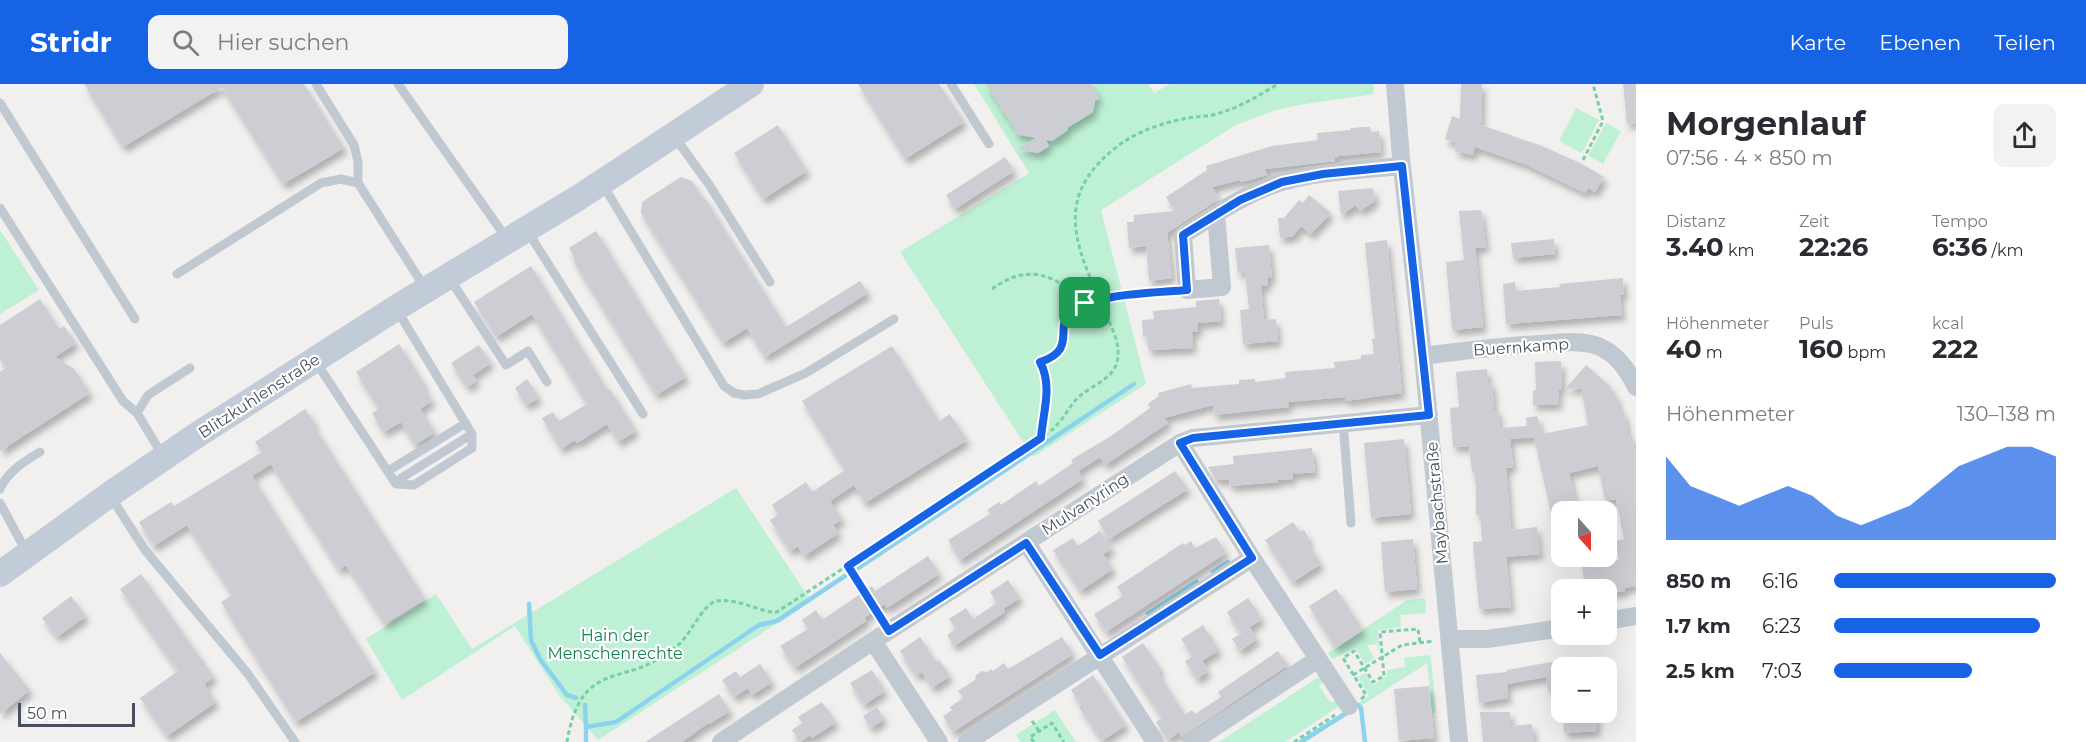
<!DOCTYPE html>
<html lang="de">
<meta charset="utf-8">
<style>
:root{--surface:#fff;--page:#f2f2f3;--text:#2b2b33;--muted:#7c7c81;--accent:#1663e5}
body{margin:0;font-family:Montserrat,sans-serif;background:var(--page);color:var(--text);height:100vh;display:flex;flex-direction:column;font-size:22px;white-space:nowrap}
*{box-sizing:border-box;margin:0}
p{font-size:20px;color:var(--muted)}
.icon{flex:none;width:33px;height:33px;fill:none;stroke:currentColor;stroke-width:2;stroke-linecap:round;stroke-linejoin:round}
.map{position:relative;flex:1;overflow:hidden}
.panel{display:flex;flex-direction:column;background:var(--surface);width:450px}
.panel>*{flex:none}
.needle{width:39px;rotate:159deg}
.buttons{position:absolute;left:1551px;top:417px;display:grid;gap:12px}
.buttons a{display:grid;place-items:center;width:66px;height:66px;border-radius:12px;background:var(--surface);box-shadow:0 6px 24px #0002;font-size:30px}
.scale{position:absolute;left:18px;bottom:15px;width:117px;box-sizing:border-box;padding-left:6px;border:3px solid #47515d;border-top:0;font-size:16px;line-height:21px;white-space:nowrap;color:#47515d;-webkit-text-stroke:4px #fff;paint-order:stroke}
.pin{position:absolute;display:grid;place-items:center;width:51px;height:51px;color:#fff;margin:-26px;border-radius:12px;box-shadow:0 3px 9px #0006}
.round{display:grid;place-items:center;flex:none;width:63px;height:63px;border-radius:12px;background:var(--page)}
.head{display:flex;align-items:center;justify-content:space-between;height:102px;padding:0 30px}
h1{font-size:33px;font-weight:700;line-height:45px}
.figures{display:grid;grid-template-columns:repeat(3,1fr);gap:9px;height:102px;padding:6px 30px}
.figures div{display:grid;align-content:center}
.figures b{font-size:26px;font-weight:700}
.figures small{font-size:16px;font-weight:400}
.figures p{font-size:16px}
.chart{height:168px;padding:12px 30px}
.chart p{display:flex;justify-content:space-between}
.chart svg{width:100%;height:108px;margin-top:6px;fill:var(--accent);opacity:.7}
ul{padding:0 30px;list-style:none;font-size:20px}
li{display:grid;grid-template-columns:96px 72px 1fr;align-items:center;height:45px}
li i{height:15px;border-radius:8px;background:var(--accent)}
header{display:flex;align-items:center;gap:36px;box-sizing:border-box;height:84px;padding:0 30px;background:var(--accent);color:#fff}
header strong{font-size:28px}
nav{display:flex;gap:33px;margin-inline-start:auto;font-size:21px}
.search{width:420px;height:54px;background:var(--page);display:flex;align-items:center;gap:15px;box-sizing:border-box;padding:0 21px;border-radius:12px;color:var(--muted);font-size:22px}
main{display:flex;flex:1;min-height:0}
.map>svg:first-child{display:block}
.green{fill:#bdf0d4}
.lines{fill:none;stroke-linecap:round;stroke-linejoin:round}
.stream{stroke:#8ad2ed;stroke-width:4.5}
.building{fill:#ccced4;filter:url(#shadow)}
.path{stroke:#75cfa8;stroke-width:3;stroke-dasharray:4.5 3;stroke-linecap:butt}
.service{stroke:#c0c9d1;stroke-width:9}
.minor{stroke:#c0c9d1;stroke-width:18}
.secondary{stroke:#c2cbd8;stroke-width:26}
.route-casing{stroke:#fff;stroke-width:12}
.route{stroke:#1663e5;stroke-width:8}
.labels{text-anchor:middle;dominant-baseline:central;stroke-width:4.5;stroke-linejoin:round;paint-order:stroke}
.street-label{font-size:16px;fill:#47515d;stroke:#fff}
.park-label{font-size:16px;fill:#168152;stroke:#fff}
</style>
<header>
<strong>Stridr</strong>
<div class="search"><svg class="icon" aria-label="search" viewBox="0 0 24 24"><circle cx="10" cy="10" r="6"/><path d="M15 15l6 6"/></svg>Hier suchen</div>
<nav><a>Karte</a><a>Ebenen</a><a>Teilen</a></nav>
</header>
<main>
<div class="map">
<svg width="1636" height="658" viewBox="0 0 1636 658">
<defs>
<filter id="shadow"><feDropShadow dx="3.5" dy="6" stdDeviation="3" flood-color="#0004"/></filter>
</defs>
<rect width="100%" height="100%" fill="#f2efef"/>
<path class="green" d="M974 0H1148L1154 9 1170 0H1373L1374 10 1305 20 1276 26 1236 41 1101 126 1146 300 1033 373 900 168 1029 89Z
M1576 24 1599 36 1582 69 1559 57Z
M1606 39 1621 47 1603 80 1588 72Z
M0 146 39 206 0 230Z
M736 404 811 517 598 656 559 611 515 542 402 616 366 555 436 510 472 565Z
M1425 514 1426 529 1400 531 1401 543 1378 546 1379 567 1377 560 1367 561 1374 574 1365 580 1355 564 1332 575 1328 569 1407 516Z
M1428 571 1431 573 1436 629H1432L1427 579 1305 658H1299L1369 612 1358 593 1365 589 1373 601 1387 592V586L1405 583 1404 574Z
M1322 591 1325 597 1319 602 1331 619 1337 615 1341 621 1285 658H1219Z
M1055 626 1076 658H1021L1016 651Z"/>
<g class="lines">
<path class="stream" d="M857 485 1134 300
M1213 488 1228 478
M529 520 531 556 540 575 567 611 576 614
M1148 530 1197 498
M585 621 586 643
M1355 623 1358 621 1361 624 1365 658
M586 658V643L616 638 759 541 777 537 845 492
M1301 658 1348 628"/>
</g>
<path class="building" d="M84 0H304L344 64 283 100 222 3 123 63Z
M858 0H939L964 38 905 75Z
M986 0H1091L1099 14 1095 17 1093 28 1067 44 1068 46 1052 57 1046 56 1049 62 1038 69 1018 65 1036 54 1015 50 1016 46 1004 28 1001 27V23Z
M1461 0H1482L1481 41 1542 62 1580 79 1604 93 1595 108 1588 104 1585 109 1527 81 1475 63 1473 71 1455 67 1456 59 1445 55 1452 32 1460 35Z
M1623 0H1636V39L1627 40Z
M778 41 807 87 763 115 734 69Z
M1364 43H1370L1371 48 1379 47 1381 68 1339 72 1335 74V77L1265 85 1267 91 1264 92 1241 98 1240 96 1212 103 1219 115 1167 149 1172 194 1149 197 1146 162 1129 164 1127 138H1134V131L1175 127 1166 113 1207 86 1206 82 1272 62 1318 56 1317 49 1351 46V44Z
M1005 73 1014 87 955 125 946 111Z
M681 93 692 97 702 114 704 113 786 243 860 197 868 209 765 273 747 244 723 259 641 129 642 118Z
M1373 104 1375 117 1360 127 1356 121 1341 131 1338 107Z
M1309 111 1331 129 1311 150 1301 142 1293 152 1280 154 1278 134H1284L1299 116 1303 119Z
M1481 126 1486 163 1475 164 1483 243 1452 246 1446 178 1464 176 1459 127Z
M596 147 686 293 656 311 573 176 575 175 569 164Z
M1554 155 1555 170 1513 174 1511 159Z
M1387 156 1402 309 1345 317V313L1288 318 1289 323 1214 331 1213 321 1164 334 1168 339 1105 381 1100 373 1078 387 1083 395 960 476 948 456 990 430 987 426 999 418 1001 421 1036 397 1039 402 1073 379 1071 376 1111 352 1150 324 1148 320 1159 312 1158 309 1191 300 1192 304 1239 300V296L1255 295V298L1286 294 1285 288 1335 284 1334 278 1361 275V271L1374 270 1372 255H1375L1365 159Z
M1269 161 1272 194H1267L1268 202H1261L1264 236 1276 235 1278 257 1243 260 1240 226 1249 225 1245 188 1238 189 1235 164Z
M531 182 608 307 610 305 636 347 618 358 607 340 577 359 575 356 561 365 542 334 553 328 559 337 587 320 532 230 496 253 474 218Z
M1623 194 1624 210 1620 211 1622 231 1506 240 1503 200 1515 198 1516 207 1560 203 1559 200Z
M40 215 59 245 64 242 76 259 55 273 74 285 90 309 0 367V288L6 284 0 276V241Z
M1219 215 1221 237 1198 239V248H1192L1193 264 1149 266 1146 251 1143 252 1142 236 1154 235 1153 227 1196 223V217Z
M399 260 425 301 423 302 432 317 420 325 435 348 415 361 401 338 384 348 372 329 379 325 356 288Z
M479 261 491 279 473 291 477 297 467 303 451 279Z
M892 262 939 337 950 330 967 356 865 419 854 401 830 417 842 435 833 441 839 449 804 472 798 462 790 467 770 436 778 431 772 421 806 398 812 408 845 386 802 317Z
M1561 277 1562 305 1558 306 1559 320 1533 321V307L1536 306 1535 278Z
M1586 281 1611 303 1612 309H1615V313H1617L1620 328 1624 327 1628 352 1632 351 1636 373V502L1624 504 1625 507 1606 509V506H1588L1587 496H1584L1582 481 1619 476 1615 457 1624 455 1616 416H1605L1598 382 1569 389 1578 428H1562V452H1556L1534 353 1510 355 1513 383 1506 384 1511 446 1537 443 1540 470 1506 473 1511 523 1479 525 1473 458 1482 457 1480 430H1476V402L1474 388H1472L1469 362 1453 363 1450 324 1459 323 1456 288 1487 285 1488 298H1492L1494 326H1498L1500 344 1527 342 1526 334 1537 332 1542 350 1588 341 1581 304 1565 305Z
M527 295 539 314 526 321 515 304Z
M305 325 315 339 313 341 425 515 385 540 346 481 339 486 271 380 252 392 375 588 296 638 221 518 232 511 187 441 154 462 139 438 171 418 174 422 262 368 255 358Z
M1404 355 1411 430 1371 434 1364 359Z
M1312 364 1315 388 1292 390 1293 395 1278 396V398L1230 402 1229 395 1216 396 1208 383 1234 380 1233 372Z
M1175 387 1188 405 1109 455 1098 437Z
M1293 438 1300 448 1304 446 1310 456 1307 458 1321 480 1293 498 1265 456Z
M1100 447 1112 465 1103 470 1113 485 1080 507 1053 466 1073 454 1078 462Z
M1216 453 1226 469 1106 548 1094 530 1123 512 1117 503 1183 459 1185 461 1191 457 1195 464Z
M1413 455 1417 505 1385 508 1381 458Z
M928 472 939 490 887 524 884 520 864 534 866 537 795 584 780 562 808 545 802 536 816 526 822 536 872 502 875 507Z
M141 490 214 593 204 600 216 618 167 652 140 614 178 587 120 505Z
M1008 496 1020 514 1003 525 1005 528 954 562 947 551 956 545 949 535 966 524 973 535 997 519 990 508Z
M1336 505 1363 546 1336 564 1309 522Z
M71 512 86 532 57 553 42 534Z
M1248 514 1262 535 1241 549 1227 528Z
M1203 541 1219 566 1202 577 1208 587 1197 595 1185 577 1193 572 1181 555Z
M1250 544 1257 555 1240 567 1232 555Z
M920 553 936 578 939 576 950 592 932 604 922 588 916 592 900 567Z
M1062 553 1073 570 953 648 943 632 952 626 950 623 963 614 958 607 975 596 976 591 982 587 987 588 991 585 993 587 1004 579 1008 585Z
M1143 559 1161 586 1158 589 1185 631 1192 626 1195 630 1221 613 1218 608 1278 567 1288 581 1182 653 1179 648 1168 656 1156 638 1162 634 1122 573Z
M0 569 30 606 0 630Z
M1562 576V604L1548 606 1546 593 1507 600 1508 614 1479 619 1476 591 1507 588V586Z
M760 580 772 598 752 611 748 604 734 613 722 596 736 587 740 593Z
M872 586 885 607 864 621 850 599Z
M1093 591 1126 641 1102 657 1079 623 1081 621 1071 606Z
M1429 602 1434 654 1399 657 1394 605Z
M719 610 730 627 709 640 708 639 682 658H645Z
M822 618 836 638 812 654 810 651 800 658 792 646 802 639 798 633Z
M877 623 884 635 871 644 863 632Z
M1480 628H1510L1511 642 1532 640 1534 658H1483Z
M1563 628H1596L1597 647 1564 649Z"/>
<g class="lines">
<path class="path" d="M1583 76 1603 37 1593 0
M992 205C1029 178 1055 191 1085 219
M1041 354C1043 328 1053 302 1040 278 1077 266 1055 245 1068 231 1087 209 1142 210 1170 208
M847 482 881 534
M1353 591 1402 561 1434 557
M1361 615 1366 611 1343 574 1354 567 1373 598 1384 592 1380 548 1418 545 1420 558
M1032 637 1039 647
M567 658C570 640 576 616 591 604 606 591 624 590 642 583 654 578 666 571 677 562 690 552 702 521 716 517 732 514 754 524 770 528H777L1041 354C1046 350 1051 347 1055 343 1065 333 1071 319 1081 311 1092 302 1111 295 1116 281 1122 265 1114 248 1107 233 1081 171 1048 118 1114 65 1134 48 1164 38 1189 34 1198 32 1208 33 1216 30 1239 24 1258 12 1278 0
M1034 658 1030 653 1052 639 1064 658
M1294 658 1335 631"/>
<path class="service" d="M316 0 354 61 358 78V99L425 204
M398 0 507 155
M951 0 989 60
M0 19 135 235
M674 52 710 102 770 198
M603 101 724 302 734 309 744 311 758 310 806 289 894 235
M0 124 123 317 137 329 163 372
M528 148 643 330
M177 190 321 99 341 95 358 99
M450 195 506 281 528 267 547 298
M316 278 396 400 414 401 472 364V350L397 226
M137 329 148 311 190 284
M1343 338 1351 439
M388 387 466 339
M395 398 472 350
M0 405C7 388 25 377 40 368
M111 413 145 466 248 590 295 658
M0 419 26 467"/>
<path class="minor" d="M1395 0 1401 74 1423 272 1459 658
M1216 130 1222 203 1187 206 1183 151C1214 131 1246 109 1282 98 1320 87 1362 86 1402 82
M1423 272C1462 267 1500 262 1539 260 1556 259 1574 256 1591 260 1613 265 1627 284 1636 303
M1026 458 1155 658
M1252 474 1349 622
M1606 537 1636 532
M1450 555H1487L1562 544
M873 557 939 658
M721 658 873 557 1180 359 1193 354 1429 331
M967 658 1252 474 1180 359
M1192 658 1318 575"/>
<path class="secondary" d="M0 490 109 411 197 351 396 224 578 114 751 0"/>
</g>
<g class="lines">
<defs>
<path id="route" d="M1402 82 1429 331 1193 354 1180 359 1252 474 1100 571 1026 459 889 547 848 482 1041 354C1043 328 1053 302 1040 278 1077 266 1055 245 1069 230 1088 209 1158 209 1187 206L1183 151 1240 116 1282 98 1323 90Z"/>
</defs>
<use href="#route" class="route-casing"/>
<use href="#route" class="route"/>
</g>
<g class="labels">
<g class="street-label">
<text transform="translate(1521 263) rotate(-4)">Buernkamp</text>
<text transform="translate(259 312) rotate(-33)">Blitzkuhlenstraße</text>
<text transform="translate(1437 419) rotate(-95)">Maybachstraße</text>
<text transform="translate(1085 420) rotate(-33)">Mulvanyring</text>
</g>
<g class="park-label">
<text x="615" y="551">Hain der<tspan x="615" dy="18">Menschenrechte</tspan></text>
</g>
</g>
</svg>
<div class="buttons">
<a><svg class="needle" viewBox="-14 -14 28 28"><path d="M0-13l5 13h-10z" fill="#e53935"/><path d="M0 13l5-13h-10z" fill="#7c7c81"/></svg></a>
<a>+</a>
<a>−</a>
</div>
<div class="scale">50 m</div>
<div class="pin" style="left:1085px;top:219px;background:#1e9e55"><svg class="icon" aria-label="arrive" viewBox="0 0 24 24"><path d="M6 21V4h12l-3 4 3 4H6"/></svg></div>
</div>
<section class="panel">
<div class="head"><div><h1>Morgenlauf</h1><p>07:56 · 4 × 850 m</p></div><a class="round"><svg class="icon" aria-label="share" viewBox="0 0 24 24"><path d="M12 15V3M7 8l5-5 5 5M5 13v7h14v-7"/></svg></a></div>
<div class="figures">
<div><p>Distanz</p><b>3.40<small> km</small></b></div>
<div><p>Zeit</p><b>22:26</b></div>
<div><p>Tempo</p><b>6:36<small> /km</small></b></div>
</div>
<div class="figures">
<div><p>Höhenmeter</p><b>40<small> m</small></b></div>
<div><p>Puls</p><b>160<small> bpm</small></b></div>
<div><p>kcal</p><b>222</b></div>
</div>
<div class="chart"><p><span>Höhenmeter</span>130–138 m</p>
<svg viewBox="0 0 160 44" preserveAspectRatio="none"><path d="M0 44V10L10 22L20 26L30 30L40 26L50 22L60 26L70 34L80 38L90 34L100 30L110 22L120 14L130 10L140 6L150 6L160 10V44z"/></svg>
</div>
<ul>
<li><b>850 m</b>6:16<i style="width:100%"></i></li>
<li><b>1.7 km</b>6:23<i style="width:93%"></i></li>
<li><b>2.5 km</b>7:03<i style="width:62%"></i></li>
</ul>
</section>
</main>
